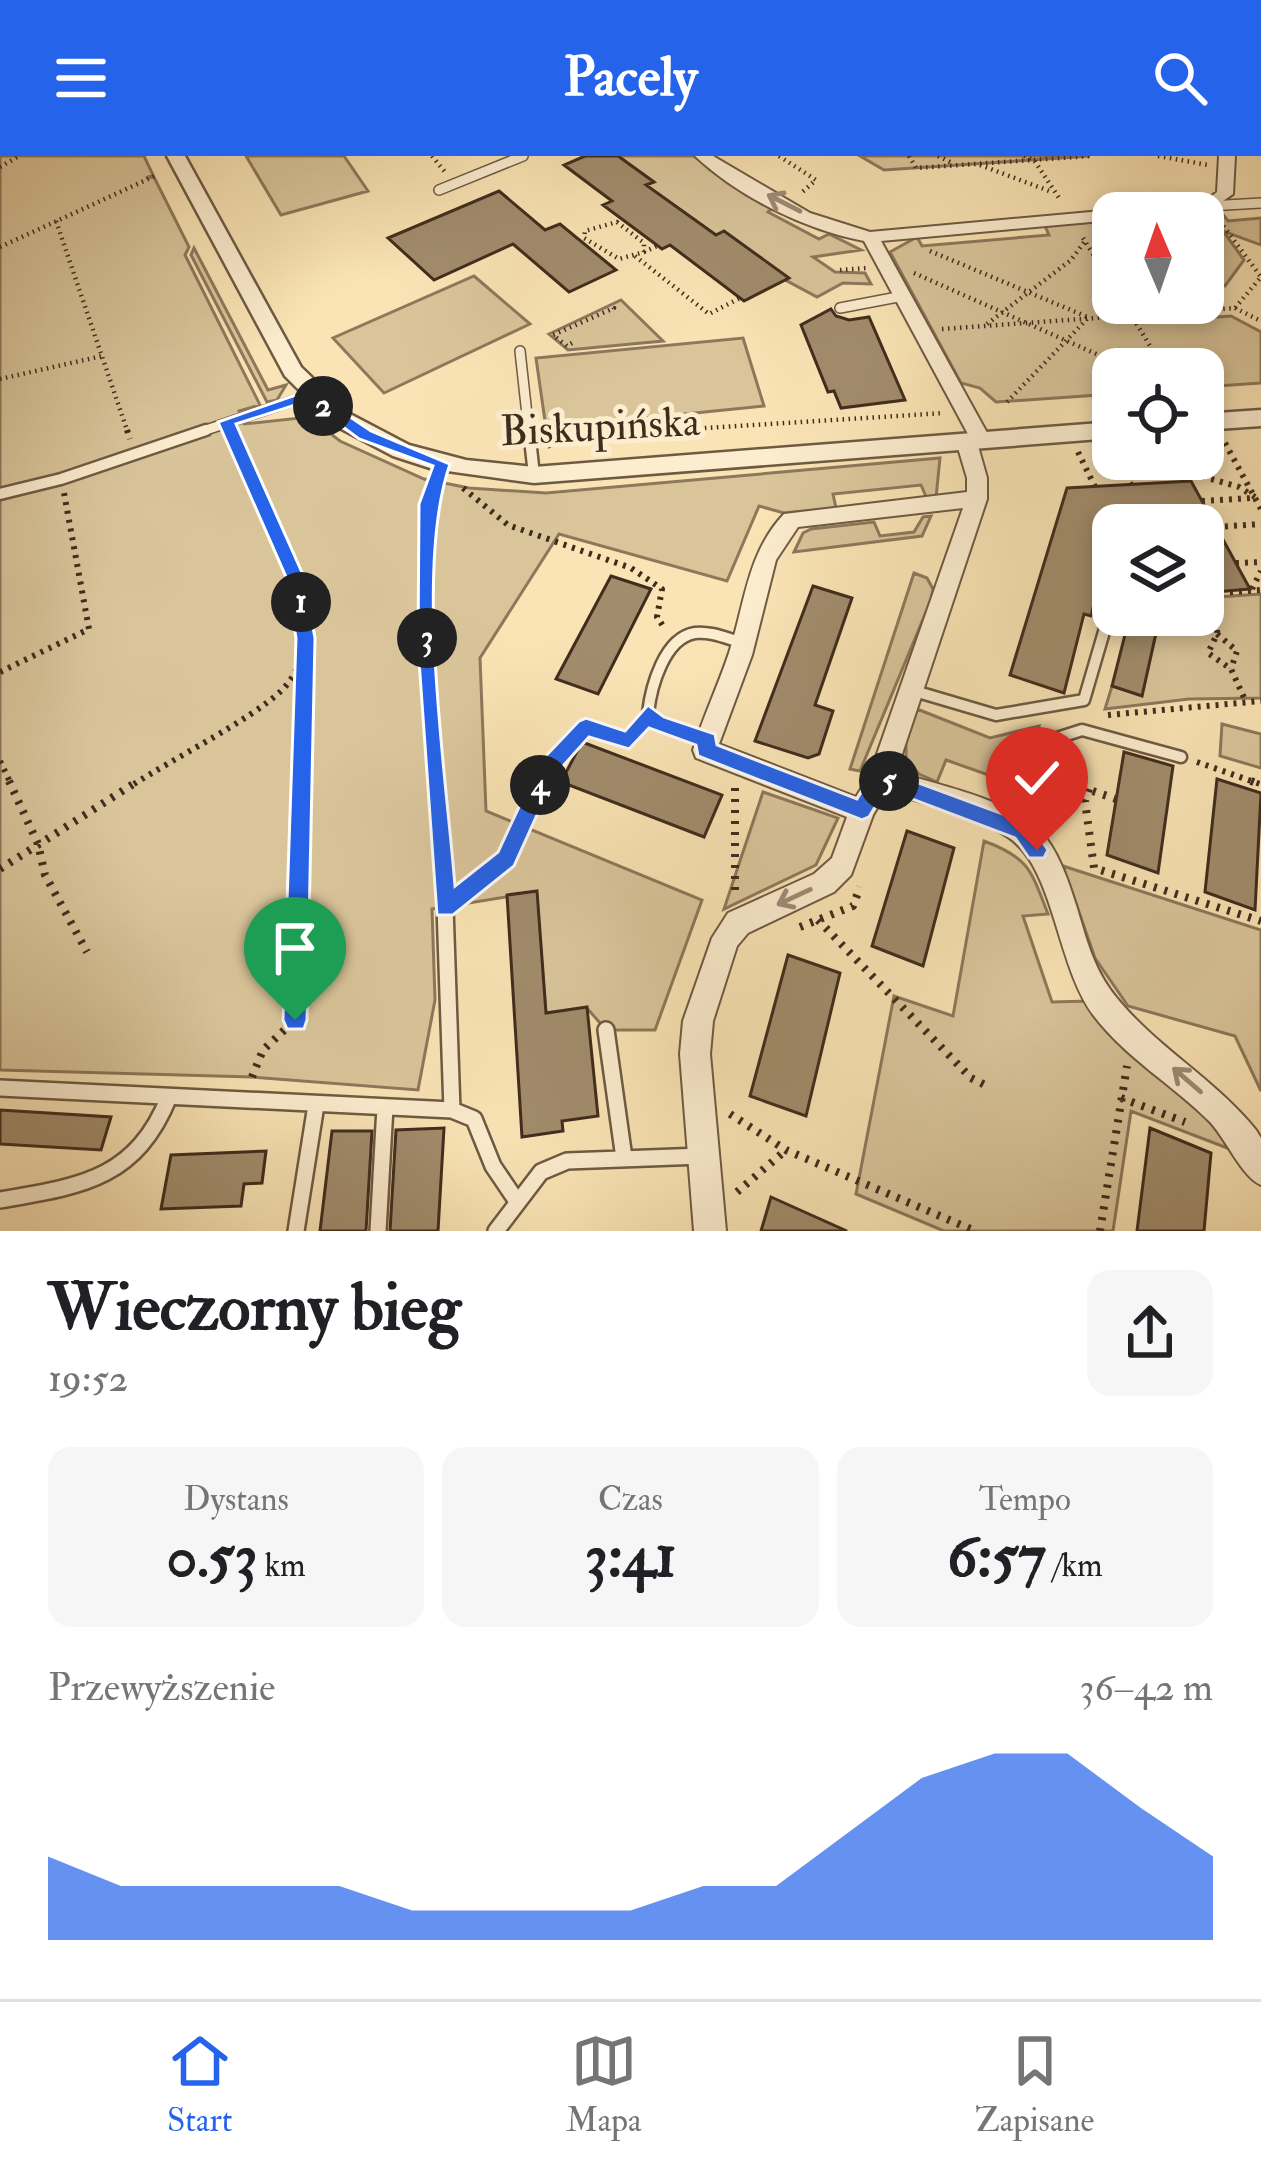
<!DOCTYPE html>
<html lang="pl">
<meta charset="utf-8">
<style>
:root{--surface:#fff;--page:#f6f6f6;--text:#202124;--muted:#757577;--line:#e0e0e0;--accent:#2563eb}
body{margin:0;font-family:"IM FELL Double Pica",serif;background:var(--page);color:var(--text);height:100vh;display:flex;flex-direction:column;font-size:45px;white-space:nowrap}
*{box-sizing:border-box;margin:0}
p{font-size:39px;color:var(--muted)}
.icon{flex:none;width:66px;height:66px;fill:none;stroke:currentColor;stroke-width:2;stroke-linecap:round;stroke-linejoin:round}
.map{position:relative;height:1075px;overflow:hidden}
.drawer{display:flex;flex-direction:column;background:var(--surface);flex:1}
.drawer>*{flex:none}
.needle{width:78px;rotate:358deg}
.controls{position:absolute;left:1092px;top:36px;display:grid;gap:24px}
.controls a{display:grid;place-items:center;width:132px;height:132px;border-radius:24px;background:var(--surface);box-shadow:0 6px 18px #0003;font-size:60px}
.pin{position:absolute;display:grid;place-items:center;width:102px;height:102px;color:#fff;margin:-123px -51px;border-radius:50% 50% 50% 0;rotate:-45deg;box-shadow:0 0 12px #0007}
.pin .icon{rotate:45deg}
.km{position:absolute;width:60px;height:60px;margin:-30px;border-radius:50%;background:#222;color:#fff;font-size:33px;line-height:60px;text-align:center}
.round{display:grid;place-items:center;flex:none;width:126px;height:126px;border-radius:24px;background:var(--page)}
.head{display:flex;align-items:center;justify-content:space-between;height:204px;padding:0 48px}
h1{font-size:66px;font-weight:700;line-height:90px}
.stats{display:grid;grid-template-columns:repeat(3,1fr);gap:18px;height:204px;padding:12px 48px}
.stats div{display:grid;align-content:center;border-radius:24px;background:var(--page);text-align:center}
.stats b{font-size:60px;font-weight:700}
.stats small{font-size:33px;font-weight:400}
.stats p{font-size:33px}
.chart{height:336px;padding:24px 48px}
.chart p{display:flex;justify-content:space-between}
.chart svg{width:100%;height:216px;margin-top:12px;fill:var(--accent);opacity:.7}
header{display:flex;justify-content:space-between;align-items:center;height:156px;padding:0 48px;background:var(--accent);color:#fff;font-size:54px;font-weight:700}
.menu{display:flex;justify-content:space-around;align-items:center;height:168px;border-top:3px solid var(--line);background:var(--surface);font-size:33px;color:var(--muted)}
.menu a{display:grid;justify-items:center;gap:6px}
.menu .on{color:var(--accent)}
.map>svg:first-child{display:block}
.green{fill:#dac59b;stroke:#8d785c;stroke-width:3}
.building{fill:#a18c6c;stroke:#402c1d;stroke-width:3}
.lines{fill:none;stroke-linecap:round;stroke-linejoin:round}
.service-far2-casing{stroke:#6e5a43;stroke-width:12}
.service-far1-casing{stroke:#6e5a43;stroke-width:15}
.service-casing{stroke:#6e5a43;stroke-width:20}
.minor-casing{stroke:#6e5a43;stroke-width:4}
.tertiary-casing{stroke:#6e5a43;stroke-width:5}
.path-far2{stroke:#402c1d;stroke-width:4.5;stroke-dasharray:1.5 4.5;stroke-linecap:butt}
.path-far1{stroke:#402c1d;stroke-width:6;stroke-dasharray:3 6;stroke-linecap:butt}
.path{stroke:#402c1d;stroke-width:8;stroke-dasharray:3 8;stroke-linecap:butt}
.service-far2{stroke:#fcedcf;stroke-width:9}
.service-far1{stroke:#fcedcf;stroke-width:10}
.service{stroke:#fcedcf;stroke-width:15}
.minor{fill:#fcedcf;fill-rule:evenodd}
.tertiary{fill:#fcedcf;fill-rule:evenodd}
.oneway{stroke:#9e8c76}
.route{fill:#2563eb;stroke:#fff;stroke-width:3}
.labels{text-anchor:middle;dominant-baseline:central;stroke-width:10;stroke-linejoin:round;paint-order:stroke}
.street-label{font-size:42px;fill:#402c1d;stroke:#fcedcf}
</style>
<header><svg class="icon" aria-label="menu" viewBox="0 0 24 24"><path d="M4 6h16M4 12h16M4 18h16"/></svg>Pacely<svg class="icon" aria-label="search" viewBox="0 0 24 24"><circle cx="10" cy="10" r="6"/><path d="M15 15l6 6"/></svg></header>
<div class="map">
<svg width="1261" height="1075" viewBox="0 0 1261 1075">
<rect width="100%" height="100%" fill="#fae4b5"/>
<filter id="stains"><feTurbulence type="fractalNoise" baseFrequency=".00167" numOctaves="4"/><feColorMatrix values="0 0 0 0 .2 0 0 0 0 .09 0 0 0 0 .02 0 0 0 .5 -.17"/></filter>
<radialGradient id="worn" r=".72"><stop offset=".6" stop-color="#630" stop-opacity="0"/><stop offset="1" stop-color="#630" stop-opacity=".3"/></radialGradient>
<path class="green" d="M0 0H144L153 19 146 22 154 21 189 91 185 99 260 249 239 255 244 268 309 261 340 285 424 323 469 332 546 337 940 302 936 342 927 343 921 329 833 338 836 352 784 357 759 350 727 425 559 378 480 502 486 655 702 744 655 874H606L587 852 546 857 536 736 432 753 435 844 418 934 252 921 0 914Z
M246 0H344L368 35 281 59Z
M618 0H700L775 50 768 56 819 83 829 78 861 94 813 101 835 116 865 117 871 128 843 127 817 141 709 83 704 71 658 38 652 40 640 32 653 25Z
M860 0H1090L884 14Z
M1221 56 1228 65 1261 62V89L1223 75 1244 104 1225 130 1203 121V58Z
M1106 65 1113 74V147H1176L1142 151 1150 166 1231 160 1261 176V227L1203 231V213H1113V238L996 246 980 232 961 227 890 96 917 81 922 90 1049 79 1045 70Z
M194 92 268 234 286 229 277 244 267 246 191 99Z
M474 120 530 168 384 237 333 182Z
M621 144 663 185 568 194 549 178Z
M743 182 764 250 546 272 536 202Z
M931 360 922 380 794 396 803 377 811 373 874 366 880 380 914 376 923 361Z
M914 417 927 422 933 433 931 444 860 615 850 613Z
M1261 438V542L1189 543 1105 553 1112 530 1142 539 1158 468 1208 465 1203 442Z
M917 553 990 582 1039 570 1020 630 946 604 937 626 919 618 906 603V586Z
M1222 568 1261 578V612L1220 600Z
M763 636 838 662 816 709 724 753Z
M984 685C1030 702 1031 715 1048 758L1023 760 1052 846 1091 845 1213 958 1235 995 1131 955 1113 1075H944L856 1038 894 840 953 860Z
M1063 710 1261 774V935L1235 880 1128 850 1095 802Z"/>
<path class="building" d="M585 0H618L654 26 646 29 716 79 724 75 789 122 744 145 670 89 662 93 603 49 612 45 564 9Z
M499 35 545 74 560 68 616 114 569 136 513 88 434 124 388 82Z
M831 153 836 160 849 164 869 161 905 244 841 252 834 235 828 236 801 169Z
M1191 325 1250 433 1203 437V369H1113L1091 460 1084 458 1064 537 1010 519 1067 332Z
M611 420 651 433 598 538 556 523Z
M813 430 852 442 815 549 833 555 819 598 808 602 755 585Z
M1130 459H1160L1142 540 1112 530Z
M582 586 722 639 704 681 561 626Z
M1124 596 1173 610 1158 717 1107 699Z
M1217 623 1261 637 1255 754 1205 736Z
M907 675 954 692 923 810 872 790Z
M537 735 546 857 587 851 598 960 562 965 563 975 522 981 507 739Z
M788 799 840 817 806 960 750 940Z
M0 954 111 961 101 994 0 988Z
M444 972 438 1075H390L396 974Z
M1150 972 1211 997 1204 1075H1137Z
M332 975H372L366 1075H320Z
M266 995 262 1027 244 1028 241 1050 161 1053 171 999Z
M771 1041 847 1075H761Z"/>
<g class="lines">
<defs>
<path id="service-far2" d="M439 34 523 0
M1209 50 1261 47
M840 152 903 140
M520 195 529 277
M197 277 310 239"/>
<path id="service-far1" d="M529 274 534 319
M0 338 61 323 206 274
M911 534 996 559 1084 544 1113 445
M708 585 657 567 648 557C651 531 664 482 695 477 711 475 728 483 743 487
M1040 628 1057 582 1082 574 1181 601"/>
<path id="service" d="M1023 674 1041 625
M445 751 452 954
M606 874 624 1002
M0 932 452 954 474 963 493 1010 516 1044
M0 1044C81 1030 135 1024 169 941
M296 1075 316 949
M378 1075 385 951
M496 1075 541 1016 567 1005 702 1000"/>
<path id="minor" d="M695 0H713L810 57 870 76 1113 54 1120 57H1113V64L881 85 991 284 988 289 978 290 987 322V343L896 616C938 629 1009 643 1040 675 1058 694 1068 724 1076 749 1086 782 1093 813 1116 841 1156 891 1215 923 1256 974L1261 982V1029C1242 1021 1226 983 1210 966 1173 929 1126 902 1094 860 1056 810 1055 712 1008 681 972 658 927 649 887 635L873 659 851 719 834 736 748 777 737 790 713 865 710 898 726 1075H694L680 898 683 865 712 782 728 757 814 718 832 702 847 661 696 602 693 594C703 561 718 530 729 497 745 448 747 397 784 358L967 336V322L956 285 959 280 968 278 864 85C805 74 739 41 695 0ZM963 352 870 618 856 641 719 588 752 499 776 404 798 371Z
M1219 0H1235L1233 38 1209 55 1127 57 1135 52 1205 45 1217 36Z"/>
<path id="tertiary" d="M167 0H185L301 211 350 258 409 289 466 304 534 311 1113 266V282L534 327 433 313 393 300 334 269 285 220Z
M1261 254V270L1203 274V258Z"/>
</defs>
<use href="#service-far2" class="service-far2-casing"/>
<use href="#service-far1" class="service-far1-casing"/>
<use href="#service" class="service-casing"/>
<use href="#minor" class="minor-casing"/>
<use href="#tertiary" class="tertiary-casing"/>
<path class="path-far2" d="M432 0 445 16
M779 0 816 24 800 38
M909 0 916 12 1090 0
M938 0 954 8
M1024 0 1034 4 1061 45
M1158 0 1208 9
M980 9 1052 36
M0 11 19 0
M56 65 128 277
M617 66 644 87V96L619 103 584 82 585 75Z
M1083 82 1113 130
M0 91 155 20
M930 95 1090 162
M644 96 657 90
M635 100 709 158 740 142
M840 114 867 112
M914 117 1130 213
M1124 147 1164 213
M1235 152 1261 165
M987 168 1071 104 1085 85
M942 173 1235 152 1261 121 1222 68
M572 187 567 190 553 179 614 152 611 149
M0 223 102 200
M1007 246 1087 163
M627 277 944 257"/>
<path class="path-far1" d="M127 274 130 283
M1225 287 1261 353
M547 290 565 281 674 274
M1078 296 1095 331
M1117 303 1131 329
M1142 303 1239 331 1255 341
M434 324C413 407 431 541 437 628
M463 332 508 369 631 412 662 433 657 461 665 473
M1202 345 1252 342
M1216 371 1261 368
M1236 407 1261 406
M1252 433 1261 415
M1203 438 1261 434
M1219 438 1217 478 1208 497 1231 513 1246 546
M1217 478 1237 495 1231 513
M0 516 89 473 64 337
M1108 559 1261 545
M0 605 11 628
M1197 606 1260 628
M134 628C173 603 250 564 281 535 345 473 263 343 233 280
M299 628 301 512
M540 628 548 612 586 571 629 585 639 571"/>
<path class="path" d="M9 625 38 688 45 719 87 796
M437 625 444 730
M1251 625 1261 629
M1072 628 1116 643
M735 632V738
M1089 633 1085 645 1094 712 1261 765
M0 713 138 625
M462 738 506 703 542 625
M818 764 971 922 989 931
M800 771 853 750 860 731
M252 921 263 894 295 864 299 625
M1121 942 1185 966
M730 958 786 994 975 1075
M737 1036 786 994
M1100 1075 1127 910"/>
<use href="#service-far2" class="service-far2"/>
<use href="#service-far1" class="service-far1"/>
<use href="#service" class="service"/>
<use href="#minor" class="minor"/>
<use href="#tertiary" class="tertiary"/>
</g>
<defs><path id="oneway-shaft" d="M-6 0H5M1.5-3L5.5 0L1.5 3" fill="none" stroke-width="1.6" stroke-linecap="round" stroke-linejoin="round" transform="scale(3)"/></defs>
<g class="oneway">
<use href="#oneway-shaft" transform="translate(784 47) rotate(-153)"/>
<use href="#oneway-shaft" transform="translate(794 741) rotate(155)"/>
<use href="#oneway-shaft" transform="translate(1187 924) rotate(-139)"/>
</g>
<path class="route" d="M310 234 371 275 450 308C414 412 446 615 455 730L498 696 540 606 579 565 586 562 625 575 648 549 664 561 715 578 717 589 857 643 874 615 881 613 1030 668 1048 694 1044 702H1029L1015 682 886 633 869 661 862 664 698 600 696 589 649 572 629 593 589 581 555 619 514 710 453 759H437L418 490 419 348 433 310 359 283 308 245 236 268 304 421 315 482 307 864 304 873H287L283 864 296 482 286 421 218 266Z"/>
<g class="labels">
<g class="street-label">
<text transform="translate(600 271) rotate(-3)">Biskupińska</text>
</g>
</g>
<rect width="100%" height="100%" filter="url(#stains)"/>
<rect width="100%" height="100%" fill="url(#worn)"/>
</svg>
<div class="controls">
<a><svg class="needle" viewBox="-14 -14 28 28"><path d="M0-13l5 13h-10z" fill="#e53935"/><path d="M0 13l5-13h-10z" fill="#757577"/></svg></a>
<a><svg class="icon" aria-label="locate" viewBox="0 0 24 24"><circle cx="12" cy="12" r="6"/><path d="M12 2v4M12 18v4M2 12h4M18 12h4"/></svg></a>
<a><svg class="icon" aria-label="layers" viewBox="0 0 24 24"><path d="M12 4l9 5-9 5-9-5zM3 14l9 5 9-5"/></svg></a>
</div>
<div class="pin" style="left:295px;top:864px;background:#1e9e55"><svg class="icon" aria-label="arrive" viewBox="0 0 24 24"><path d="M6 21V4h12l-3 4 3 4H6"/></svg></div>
<div class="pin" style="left:1037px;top:694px;background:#d93025"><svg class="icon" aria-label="check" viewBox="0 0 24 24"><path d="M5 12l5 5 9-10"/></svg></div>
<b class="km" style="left:301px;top:446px">1</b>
<b class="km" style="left:323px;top:250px">2</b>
<b class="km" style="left:427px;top:482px">3</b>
<b class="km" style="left:540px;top:629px">4</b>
<b class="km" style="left:889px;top:625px">5</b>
</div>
<section class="drawer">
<div class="head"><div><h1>Wieczorny bieg</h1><p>19:52</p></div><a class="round"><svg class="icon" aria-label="share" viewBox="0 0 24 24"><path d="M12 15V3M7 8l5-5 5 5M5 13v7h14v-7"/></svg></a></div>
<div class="stats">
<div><p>Dystans</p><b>0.53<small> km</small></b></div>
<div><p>Czas</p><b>3:41</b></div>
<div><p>Tempo</p><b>6:57<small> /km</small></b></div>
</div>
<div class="chart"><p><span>Przewyższenie</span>36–42 m</p>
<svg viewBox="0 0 160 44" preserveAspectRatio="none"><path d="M0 44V27L10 33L20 33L30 33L40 33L50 38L60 38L70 38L80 38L90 33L100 33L110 22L120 11L130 6L140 6L150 17L160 27V44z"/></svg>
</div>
</section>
<nav class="menu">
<a class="on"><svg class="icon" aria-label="home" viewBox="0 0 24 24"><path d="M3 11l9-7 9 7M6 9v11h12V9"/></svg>Start</a>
<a><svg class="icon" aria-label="map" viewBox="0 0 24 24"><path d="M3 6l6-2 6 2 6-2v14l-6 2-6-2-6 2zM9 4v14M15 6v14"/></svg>Mapa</a>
<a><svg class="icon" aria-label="saved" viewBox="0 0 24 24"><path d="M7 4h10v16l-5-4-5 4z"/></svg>Zapisane</a>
</nav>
